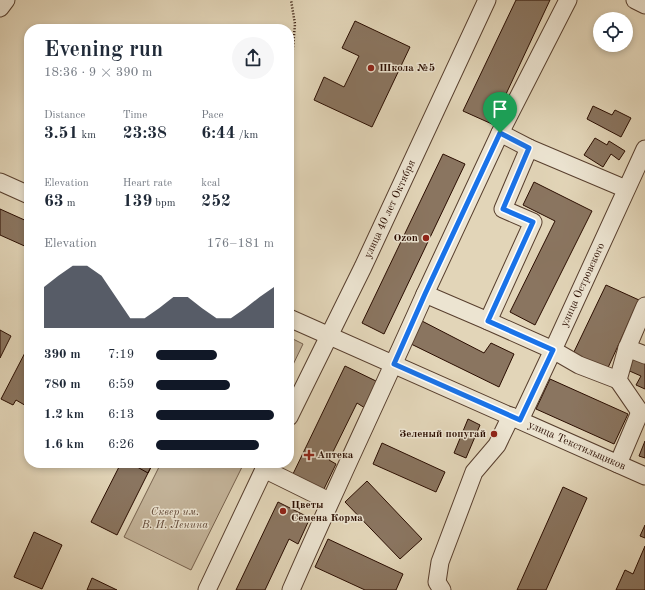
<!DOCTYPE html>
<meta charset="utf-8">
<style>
:root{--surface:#fff;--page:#f6f6f7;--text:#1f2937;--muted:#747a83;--accent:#111827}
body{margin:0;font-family:"Old Standard TT",serif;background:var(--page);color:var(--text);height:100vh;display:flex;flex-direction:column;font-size:15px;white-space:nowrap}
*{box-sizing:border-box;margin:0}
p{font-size:13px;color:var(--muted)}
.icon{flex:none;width:22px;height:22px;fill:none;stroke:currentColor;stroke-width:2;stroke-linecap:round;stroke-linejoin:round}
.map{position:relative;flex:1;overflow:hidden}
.drawer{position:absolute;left:24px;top:24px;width:270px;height:444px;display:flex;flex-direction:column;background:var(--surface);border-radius:16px;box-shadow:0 2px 6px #0003}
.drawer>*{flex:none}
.tools{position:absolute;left:593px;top:12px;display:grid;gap:8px}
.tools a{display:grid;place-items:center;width:40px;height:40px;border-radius:50%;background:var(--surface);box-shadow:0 2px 6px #0003;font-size:20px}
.pin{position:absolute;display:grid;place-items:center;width:34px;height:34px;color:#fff;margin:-41px -17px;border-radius:50% 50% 50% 0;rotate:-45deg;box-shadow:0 0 4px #0007}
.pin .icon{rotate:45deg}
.round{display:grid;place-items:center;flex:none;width:42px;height:42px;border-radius:21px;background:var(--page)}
.head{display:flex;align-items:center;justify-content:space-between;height:68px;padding:0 20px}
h1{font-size:22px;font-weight:700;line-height:30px}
.figures{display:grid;grid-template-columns:repeat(3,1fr);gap:6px;height:68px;padding:4px 20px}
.figures div{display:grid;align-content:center}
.figures b{font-size:17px;font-weight:700}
.figures small{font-size:11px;font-weight:400}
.figures p{font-size:11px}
.chart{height:112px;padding:8px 20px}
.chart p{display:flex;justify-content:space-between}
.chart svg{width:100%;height:72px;margin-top:4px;fill:var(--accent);opacity:.7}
ul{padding:0 20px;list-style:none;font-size:13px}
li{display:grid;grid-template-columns:64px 48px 1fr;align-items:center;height:30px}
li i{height:10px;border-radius:5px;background:var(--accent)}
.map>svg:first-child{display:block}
.green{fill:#c3b399;stroke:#76604c}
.building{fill:#8a7560;stroke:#2a0d00}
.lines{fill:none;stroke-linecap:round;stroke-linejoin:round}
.minor-casing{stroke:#583f2e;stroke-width:19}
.path{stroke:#2a0d00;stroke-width:2.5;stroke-dasharray:1 2;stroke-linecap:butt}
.minor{stroke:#ece4d1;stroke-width:17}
.route-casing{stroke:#fff;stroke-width:8}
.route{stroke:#1a73e8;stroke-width:5}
.poi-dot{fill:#8f2418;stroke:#ece4d1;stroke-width:1.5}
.labels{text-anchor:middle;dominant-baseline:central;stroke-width:3;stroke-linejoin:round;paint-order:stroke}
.poi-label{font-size:11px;font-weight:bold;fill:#2a0d00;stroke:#ece4d1;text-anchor:start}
.street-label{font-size:11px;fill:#2a0d00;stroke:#ece4d1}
.park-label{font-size:11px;font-style:italic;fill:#604736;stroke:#ece4d1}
</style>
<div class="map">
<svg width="645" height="590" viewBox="0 0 645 590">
<rect width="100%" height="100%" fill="#e2d5b8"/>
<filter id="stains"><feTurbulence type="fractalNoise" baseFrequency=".005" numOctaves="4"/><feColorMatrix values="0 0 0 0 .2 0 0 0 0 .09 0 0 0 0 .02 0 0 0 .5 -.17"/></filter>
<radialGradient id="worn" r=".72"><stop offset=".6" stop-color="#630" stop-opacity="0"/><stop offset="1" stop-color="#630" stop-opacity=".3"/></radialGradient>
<path class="green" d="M289 337 303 344 289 373Z
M161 463H244L191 570 124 537Z"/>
<path class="building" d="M516 0H550L492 124 463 111Z
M355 21 410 47 372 127 314 100 324 77 344 87 359 56 342 48Z
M593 106 612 115 615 110 631 118 621 137 587 119Z
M595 138 607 145 609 141 625 151 619 160 611 154 603 167 584 155Z
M443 154 465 164 384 334 362 323Z
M534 182 592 211 535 325 510 312 555 221 523 205Z
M0 209 29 222V248L0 235Z
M606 285 639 300 606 372 572 356Z
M420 320 484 353 491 343 514 354 499 387 409 343Z
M0 330 11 336 0 358Z
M29 345V406L28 407 16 400 13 405 1 399Z
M630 357 645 364V389L636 385 641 376 625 369Z
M345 366 378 382 365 408 357 403 329 460 336 464 323 491 292 476Z
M550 379 628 414 614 444 536 409Z
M468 419 480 425 466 458 454 453Z
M645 441V458L639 456Z
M382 443 445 472 436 492 373 464Z
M121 463H153L117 535 91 522Z
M130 463H153L148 473Z
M367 481 422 539 400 559 345 502Z
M563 487 587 498 546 590H517Z
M278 502 310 518 298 544 289 539 265 590H236Z
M645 525V538L640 536Z
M34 532 62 545 42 589 14 577Z
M328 539 403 574 396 590H365L315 567Z
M645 546V590H616L625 570 633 574Z
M92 578 117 590H87Z"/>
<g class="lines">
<defs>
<g id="minor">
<path d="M635 0 645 5"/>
<path d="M0 8 6 0"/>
<path d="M500 133 568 0"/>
<path d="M0 182 29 195"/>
<path id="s1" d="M289 318 645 476"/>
<path d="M488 321 425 294 500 133 529 148"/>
<path d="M627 348 645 306"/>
<path d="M618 380 579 365 553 350 488 321 533 222 503 209 529 148 626 189"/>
<path d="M640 412 618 380 627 348 645 355"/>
<path id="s2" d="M289 417 363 267 487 0"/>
<path id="s3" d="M520 420 553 350 645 149"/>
<path d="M618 464 640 412"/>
<path d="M264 469 329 501"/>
<path d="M207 590 267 463"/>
<path d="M291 590C334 491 381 393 425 294"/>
<path d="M442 590 437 582 440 562 474 472 497 445 511 416"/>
</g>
</defs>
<use href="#minor" class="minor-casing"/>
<path class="path" d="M289 95 295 24 291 0"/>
<use href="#minor" class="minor"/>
</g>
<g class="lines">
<defs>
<path id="route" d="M500 133 529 148 503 209 533 222 488 321 553 350 520 420 394 364 425 294Z"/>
</defs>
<use href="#route" class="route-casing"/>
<use href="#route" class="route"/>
</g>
<g class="poi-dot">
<circle cx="371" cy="68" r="4"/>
<circle cx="426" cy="238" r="4"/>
<circle cx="494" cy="434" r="4"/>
<path d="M307 449h4v4h4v4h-4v4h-4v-4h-4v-4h4z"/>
<circle cx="283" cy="511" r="4"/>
</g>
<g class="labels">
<g class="poi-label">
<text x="379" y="68">Школа №5</text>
<text x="418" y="238" text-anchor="end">Ozon</text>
<text x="486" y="434" text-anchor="end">Зеленый попугай</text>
<text x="317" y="455">Аптека</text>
<text x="291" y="505">Цветы<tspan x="291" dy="13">Семена Корма</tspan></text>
</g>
<g class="street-label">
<text stroke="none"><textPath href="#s2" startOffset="231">улица 40 лет Октября</textPath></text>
<text stroke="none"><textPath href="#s3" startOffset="149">улица Островского</textPath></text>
<text stroke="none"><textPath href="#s1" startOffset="315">улица Текстильщиков</textPath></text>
</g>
<g class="park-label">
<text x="175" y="512">Сквер им.<tspan x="175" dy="13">В. И. Ленина</tspan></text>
</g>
</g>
<rect width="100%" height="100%" filter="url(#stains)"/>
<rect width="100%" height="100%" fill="url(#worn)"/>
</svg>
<div class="tools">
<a><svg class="icon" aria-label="locate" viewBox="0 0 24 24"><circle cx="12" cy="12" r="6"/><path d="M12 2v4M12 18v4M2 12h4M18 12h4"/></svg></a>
</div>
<div class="pin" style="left:500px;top:133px;background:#1e9e55"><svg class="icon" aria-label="arrive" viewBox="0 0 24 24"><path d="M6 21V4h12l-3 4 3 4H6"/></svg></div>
<section class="drawer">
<div class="head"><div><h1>Evening run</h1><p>18:36 · 9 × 390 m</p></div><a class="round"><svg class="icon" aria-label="share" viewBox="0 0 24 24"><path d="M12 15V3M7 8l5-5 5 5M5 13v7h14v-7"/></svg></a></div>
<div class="figures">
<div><p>Distance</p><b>3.51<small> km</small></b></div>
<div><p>Time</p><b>23:38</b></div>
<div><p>Pace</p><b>6:44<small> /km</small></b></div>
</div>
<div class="figures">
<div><p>Elevation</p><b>63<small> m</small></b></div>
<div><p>Heart rate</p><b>139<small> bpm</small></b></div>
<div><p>kcal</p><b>252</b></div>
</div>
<div class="chart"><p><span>Elevation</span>176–181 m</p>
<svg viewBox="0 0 160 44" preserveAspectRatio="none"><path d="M0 44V19L10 12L20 6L30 6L40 12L50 25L60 38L70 38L80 32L90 25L100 25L110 32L120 38L130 38L140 32L150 25L160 19V44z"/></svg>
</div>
<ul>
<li><b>390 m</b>7:19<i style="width:52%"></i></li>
<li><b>780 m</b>6:59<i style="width:63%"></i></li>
<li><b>1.2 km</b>6:13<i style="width:100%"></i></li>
<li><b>1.6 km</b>6:26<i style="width:87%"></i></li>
</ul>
</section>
</div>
